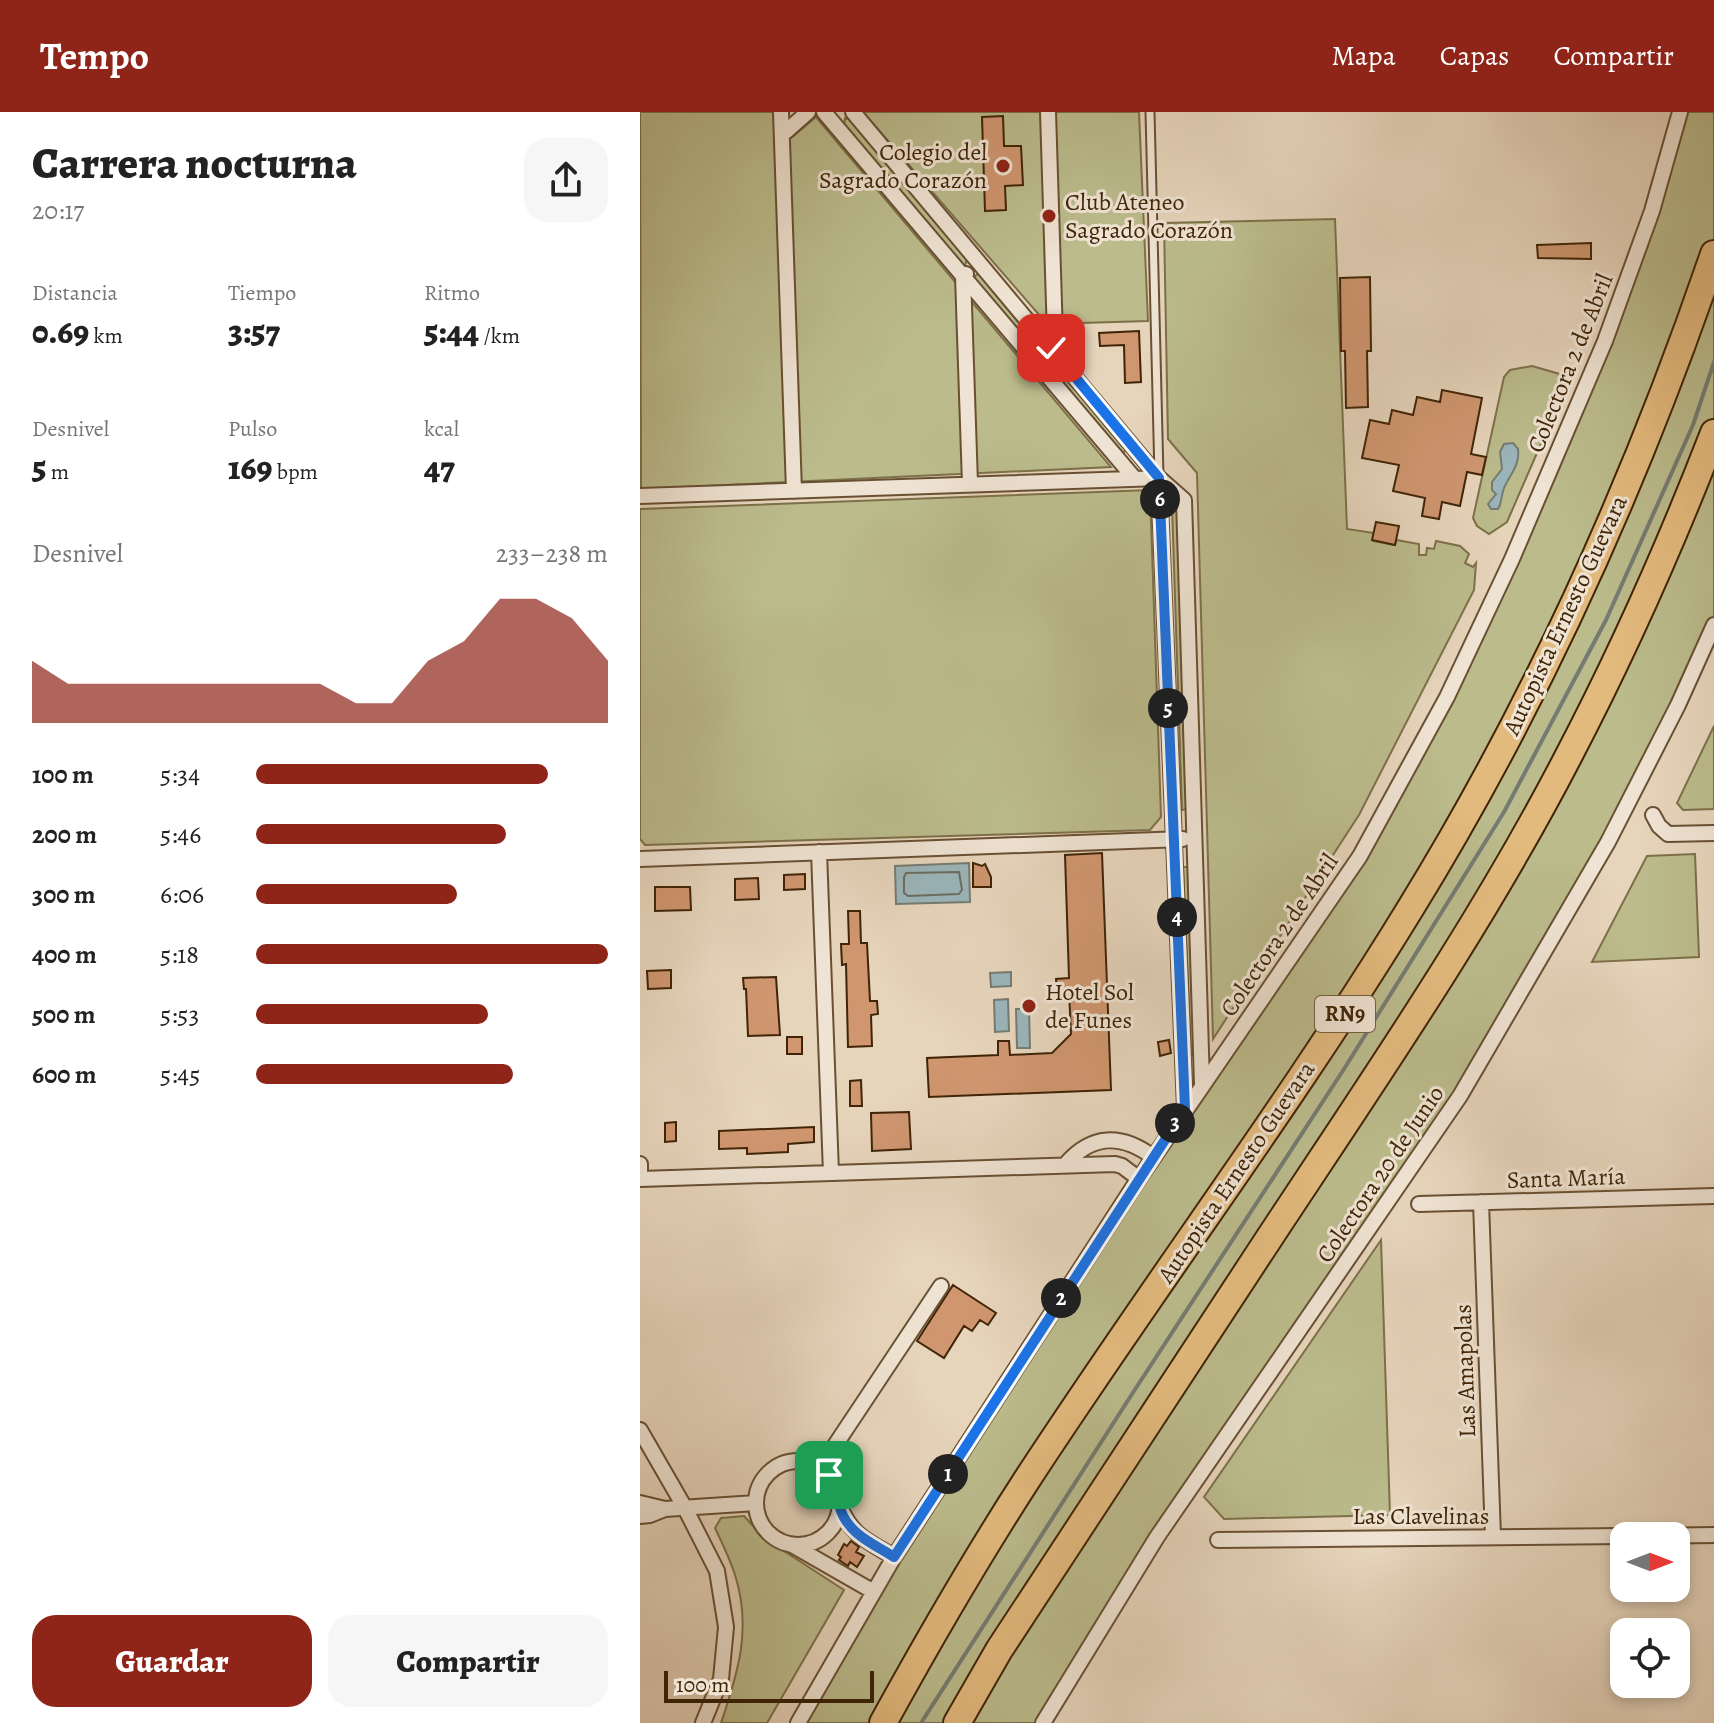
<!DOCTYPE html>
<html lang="es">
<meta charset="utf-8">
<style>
:root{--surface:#fff;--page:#f6f6f6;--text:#222;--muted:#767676;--accent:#8f2418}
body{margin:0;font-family:Alegreya,serif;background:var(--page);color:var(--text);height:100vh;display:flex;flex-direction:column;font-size:30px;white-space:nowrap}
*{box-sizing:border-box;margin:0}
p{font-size:26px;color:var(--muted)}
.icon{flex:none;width:44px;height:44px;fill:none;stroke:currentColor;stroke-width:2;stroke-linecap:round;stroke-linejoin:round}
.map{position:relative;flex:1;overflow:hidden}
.side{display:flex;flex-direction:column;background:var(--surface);width:640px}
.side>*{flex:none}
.needle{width:52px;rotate:90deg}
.buttons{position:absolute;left:970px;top:1410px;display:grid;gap:16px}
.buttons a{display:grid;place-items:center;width:80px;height:80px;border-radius:16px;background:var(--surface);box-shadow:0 4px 12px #0003;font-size:40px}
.scale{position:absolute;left:24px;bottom:20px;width:210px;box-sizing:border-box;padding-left:8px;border:4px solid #3f2406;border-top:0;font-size:22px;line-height:28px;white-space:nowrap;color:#3f2406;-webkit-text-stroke:6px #efe3d3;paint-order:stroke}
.pin{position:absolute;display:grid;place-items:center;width:68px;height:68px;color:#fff;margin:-34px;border-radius:16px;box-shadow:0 4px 12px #0006}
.km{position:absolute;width:40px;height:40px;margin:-20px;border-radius:50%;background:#222;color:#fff;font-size:22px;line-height:40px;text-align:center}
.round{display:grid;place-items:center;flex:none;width:84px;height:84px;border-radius:24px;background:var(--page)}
.head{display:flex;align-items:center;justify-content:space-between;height:136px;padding:0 32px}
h1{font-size:44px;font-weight:800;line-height:60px}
.metrics{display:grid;grid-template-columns:repeat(3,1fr);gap:12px;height:136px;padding:8px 32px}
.metrics div{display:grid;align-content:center}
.metrics b{font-size:34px;font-weight:800}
.metrics small{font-size:22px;font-weight:400}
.metrics p{font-size:22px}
.chart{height:224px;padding:16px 32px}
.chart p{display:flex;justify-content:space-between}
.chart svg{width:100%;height:144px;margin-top:8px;fill:var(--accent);opacity:.7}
.cta{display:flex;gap:16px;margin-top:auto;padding:16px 32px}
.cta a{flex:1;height:92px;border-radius:24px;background:var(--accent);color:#fff;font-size:32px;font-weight:800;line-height:92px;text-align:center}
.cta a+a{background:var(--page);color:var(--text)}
ul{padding:0 32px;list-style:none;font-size:26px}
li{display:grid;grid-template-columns:128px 96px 1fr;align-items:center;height:60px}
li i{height:20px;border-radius:10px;background:var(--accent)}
header{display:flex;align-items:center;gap:48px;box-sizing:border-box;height:112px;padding:0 40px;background:var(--accent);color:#fff}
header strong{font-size:38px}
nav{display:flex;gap:44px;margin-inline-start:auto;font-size:28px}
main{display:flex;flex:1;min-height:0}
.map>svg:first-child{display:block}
.green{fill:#bbbb8c;stroke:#7d7049;stroke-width:2}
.water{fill:#9ab5ba;stroke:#767b72;stroke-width:2}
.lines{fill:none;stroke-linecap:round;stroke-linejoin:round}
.shore{stroke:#6c6c60;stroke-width:2}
.stream{stroke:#767b72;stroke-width:4}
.building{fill:#cf9670;stroke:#3f2406;stroke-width:2}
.service-casing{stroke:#695033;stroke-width:11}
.minor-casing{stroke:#695033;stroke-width:18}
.motorway-casing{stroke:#3f2406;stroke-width:30}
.service{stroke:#efe3d3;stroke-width:7}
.minor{stroke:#efe3d3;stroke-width:14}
.motorway{stroke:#e3ba7e;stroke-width:26}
.route-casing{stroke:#fff;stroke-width:16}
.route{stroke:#1a73e8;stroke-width:10}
.poi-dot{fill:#8f2418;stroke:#efe3d3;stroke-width:3}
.labels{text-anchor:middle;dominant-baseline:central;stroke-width:6;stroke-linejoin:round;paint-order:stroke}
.shield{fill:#efe3d3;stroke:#745d44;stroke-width:2}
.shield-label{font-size:22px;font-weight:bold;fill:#3f2406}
.poi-label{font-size:24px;fill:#3f2406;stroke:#efe3d3;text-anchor:start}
.street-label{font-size:24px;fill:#3f2406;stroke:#efe3d3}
</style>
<header>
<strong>Tempo</strong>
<nav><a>Mapa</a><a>Capas</a><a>Compartir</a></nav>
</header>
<main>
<section class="side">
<div class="head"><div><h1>Carrera nocturna</h1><p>20:17</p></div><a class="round"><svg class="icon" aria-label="share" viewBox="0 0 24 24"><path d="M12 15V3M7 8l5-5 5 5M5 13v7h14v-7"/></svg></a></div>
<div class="metrics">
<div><p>Distancia</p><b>0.69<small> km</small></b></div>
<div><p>Tiempo</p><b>3:57</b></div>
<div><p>Ritmo</p><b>5:44<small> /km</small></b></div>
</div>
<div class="metrics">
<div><p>Desnivel</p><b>5<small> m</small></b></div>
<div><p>Pulso</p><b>169<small> bpm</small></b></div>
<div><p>kcal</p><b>47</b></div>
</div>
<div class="chart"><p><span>Desnivel</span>233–238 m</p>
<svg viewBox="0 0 160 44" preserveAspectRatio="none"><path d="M0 44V25L10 32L20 32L30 32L40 32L50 32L60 32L70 32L80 32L90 38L100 38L110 25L120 19L130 6L140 6L150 12L160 25V44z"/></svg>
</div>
<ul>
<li><b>100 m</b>5:34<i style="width:83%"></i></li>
<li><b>200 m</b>5:46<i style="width:71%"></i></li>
<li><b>300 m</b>6:06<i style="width:57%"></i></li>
<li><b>400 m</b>5:18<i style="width:100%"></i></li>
<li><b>500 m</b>5:53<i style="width:66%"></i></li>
<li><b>600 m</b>5:45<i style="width:73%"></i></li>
</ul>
<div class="cta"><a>Guardar</a><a>Compartir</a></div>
</section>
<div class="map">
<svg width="1074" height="1611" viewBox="0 0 1074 1611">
<rect width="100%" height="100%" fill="#e6d4bb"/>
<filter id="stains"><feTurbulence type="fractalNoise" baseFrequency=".0025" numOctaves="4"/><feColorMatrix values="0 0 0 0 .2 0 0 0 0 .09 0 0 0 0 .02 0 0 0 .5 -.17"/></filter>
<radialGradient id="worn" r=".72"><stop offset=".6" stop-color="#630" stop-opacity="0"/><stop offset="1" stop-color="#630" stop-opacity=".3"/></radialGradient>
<path class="green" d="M0 0H133L135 30 151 26 176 5 471 355 1 377Z
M223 0H499L508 209 407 212Z
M1040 0H1074V513L1038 593 820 984 517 1425 403 1611H158L254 1445 720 744 807 585 965 229Z
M205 6 209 7 327 147 325 154H321L204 13Z
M695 107 707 417 734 421 733 429 755 433 756 428 779 432V443H786L787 436 794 437 796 429 820 434 829 442 825 451 833 455 836 451 834 478 719 703 573 927 557 361 528 327 524 111Z
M337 162 342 163 398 231 392 236 336 171 334 166Z
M407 248 413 249 487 337 481 343 405 253Z
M892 254 930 265 867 410 849 422 837 414 833 406 864 265 870 258Z
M510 378 521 705 510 718 5 733 0 727V397Z
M532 394H537L547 697 542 698Z
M1074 614V697L1043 698 1037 691Z
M1055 742 1059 845 952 850 1007 744Z
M543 755H549L556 943H551Z
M741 1128 750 1403 584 1407 564 1385Z
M104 1404 124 1426 204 1478 127 1611H81C98 1561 112 1516 95 1463 90 1447 82 1431 75 1416L81 1406Z"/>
<path class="water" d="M873 331 878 337C880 354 870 362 864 376 861 384 862 390 858 397H851L848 392 856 382 852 378V370L862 357 860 340 864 332Z
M329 751 330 790 256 792 255 754Z
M371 860V874L351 875 350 861Z
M368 887 369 919 355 920 354 888Z
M376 897H389L390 936H377Z"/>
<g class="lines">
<path class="shore" d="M319 760 322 778 319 782 268 784 264 781V765L266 761Z"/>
<path class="stream" d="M281 1611 494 1279 704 957 864 700 966 508 1053 313 1074 250"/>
</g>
<path class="building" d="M363 4 364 34H381L383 73 365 74 366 98 345 99 342 5Z
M951 131V147L898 146 897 133Z
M730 165 731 239H727L728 295 706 296 705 239H701L700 166Z
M499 219 501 270 485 271 484 233 460 234 459 221Z
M802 278 842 286 831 342 846 345 842 363 827 360 820 394 802 390 799 407 782 404 785 386 753 379 759 353 722 346 730 308 749 312 752 298 773 303 777 285 800 290Z
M736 410 759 414 755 433 732 428Z
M462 741 471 978 289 985 287 946 358 943V929H369L370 943 412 941 431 922 429 879 417 880 416 867 429 866 425 743Z
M333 751 342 754 345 752 351 765V775H333Z
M165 762V777L144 778V763Z
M118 766 119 787 95 788V767Z
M15 775H50L51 798 15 799Z
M208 799H220L221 831H227L230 889H237L238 902 231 903 232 934 208 935 206 852 202 853 201 832H209Z
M31 858V876L8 877 7 859Z
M136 865 140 923 108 924 106 877H104L103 866Z
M147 925H162V942H147Z
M529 928 531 941 520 944 518 930Z
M221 968 222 994H210V969Z
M269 1000 271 1037 232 1039 231 1001Z
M36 1010V1029L25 1030V1011Z
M174 1015V1030L148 1032V1040L107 1042V1036L79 1037V1019Z
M313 1173 356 1201 348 1213 340 1208 332 1219 324 1214 304 1246 277 1229Z
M211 1429 219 1435 216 1440 224 1444 217 1455 210 1450 208 1454 199 1448 201 1445 198 1443 204 1432 207 1434Z"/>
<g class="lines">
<defs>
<path id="service" d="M510 0 519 364"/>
<path id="minor" d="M141 0 154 379
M184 0 495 367
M213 0 519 366 544 388 562 972
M142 23 168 0
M326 162 323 164 330 372
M405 241 411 236 415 224 408 0
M519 366 545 997
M0 384 519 366
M1013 703 1019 714 1028 722 1074 721
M179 740 191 1061
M0 747 543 727
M0 1052V1067L475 1052 482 1054 498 1066
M425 1053C451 1022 481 1021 513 1045
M841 1090 853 1425
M779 1092 1074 1084
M0 1318 45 1396 77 1459 86 1515 81 1567 63 1611
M116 1391a42 42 0 1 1 84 0a42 42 0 1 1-84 0Z
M180 1356 301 1174
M0 1391 25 1397 116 1391
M200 1395C212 1424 228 1429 254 1445
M0 1404 10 1403 25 1397
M1008 1424 1074 1423
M578 1428 984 1424
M152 1433 234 1480
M158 1611 254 1445 494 1074 720 744 807 585 872 447 965 229 1012 99 1040 0
M403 1611 517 1425 820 984 968 730 1038 593 1074 513"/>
<path id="motorway" d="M243 1611C288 1529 335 1448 386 1369 511 1177 650 993 770 797 897 591 996 371 1074 142
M317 1611 359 1538C449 1401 538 1264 628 1128 732 970 841 813 928 645 983 540 1031 432 1074 321"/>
</defs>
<use href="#service" class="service-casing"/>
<use href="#minor" class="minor-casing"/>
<use href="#motorway" class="motorway-casing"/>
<use href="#service" class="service"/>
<use href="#minor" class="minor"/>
<use href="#motorway" class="motorway"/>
</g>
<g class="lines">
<defs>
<path id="route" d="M189 1363C197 1375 197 1386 201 1399 210 1423 234 1432 254 1445L545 997 519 366 411 236"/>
</defs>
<use href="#route" class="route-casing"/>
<use href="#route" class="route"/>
</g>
<g class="poi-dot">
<circle cx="363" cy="54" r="8"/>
<circle cx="409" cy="104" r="8"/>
<circle cx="389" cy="894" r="8"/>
</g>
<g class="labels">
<rect class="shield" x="675" y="884" width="60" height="36" rx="6"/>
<g class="shield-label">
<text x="705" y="902">RN9</text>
</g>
<g class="poi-label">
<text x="347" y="40" text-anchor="end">Colegio del<tspan x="347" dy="28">Sagrado Corazón</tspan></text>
<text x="425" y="90">Club Ateneo<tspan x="425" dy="28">Sagrado Corazón</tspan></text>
<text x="405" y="880">Hotel Sol<tspan x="405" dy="28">de Funes</tspan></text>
</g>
<g class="street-label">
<text transform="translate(930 251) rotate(-68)">Colectora 2 de Abril</text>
<text transform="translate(925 503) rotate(-65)">Autopista Ernesto Guevara</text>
<text transform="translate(639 823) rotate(-56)">Colectora 2 de Abril</text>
<text transform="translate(596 1060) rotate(-56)">Autopista Ernesto Guevara</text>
<text transform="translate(740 1062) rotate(-56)">Colectora 20 de Junio</text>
<text transform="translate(926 1066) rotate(-2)">Santa María</text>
<text transform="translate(825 1259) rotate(-92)">Las Amapolas</text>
<text x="781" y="1404">Las Clavelinas</text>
</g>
</g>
<rect width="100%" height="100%" filter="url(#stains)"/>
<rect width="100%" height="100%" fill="url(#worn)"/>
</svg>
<div class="buttons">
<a><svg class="needle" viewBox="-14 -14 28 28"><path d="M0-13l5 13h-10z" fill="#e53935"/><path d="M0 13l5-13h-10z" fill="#767676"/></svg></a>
<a><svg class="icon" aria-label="locate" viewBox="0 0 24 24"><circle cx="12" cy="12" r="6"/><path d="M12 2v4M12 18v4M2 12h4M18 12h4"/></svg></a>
</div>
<div class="scale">100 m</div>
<div class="pin" style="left:189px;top:1363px;background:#1e9e55"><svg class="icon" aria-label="arrive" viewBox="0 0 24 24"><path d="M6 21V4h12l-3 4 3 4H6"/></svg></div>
<div class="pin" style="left:411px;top:236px;background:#d93025"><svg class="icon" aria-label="check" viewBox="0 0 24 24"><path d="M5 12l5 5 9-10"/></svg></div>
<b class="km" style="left:308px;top:1362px">1</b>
<b class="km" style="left:421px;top:1186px">2</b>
<b class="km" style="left:535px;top:1011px">3</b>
<b class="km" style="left:537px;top:805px">4</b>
<b class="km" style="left:528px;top:596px">5</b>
<b class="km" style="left:520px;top:387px">6</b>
</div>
</main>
